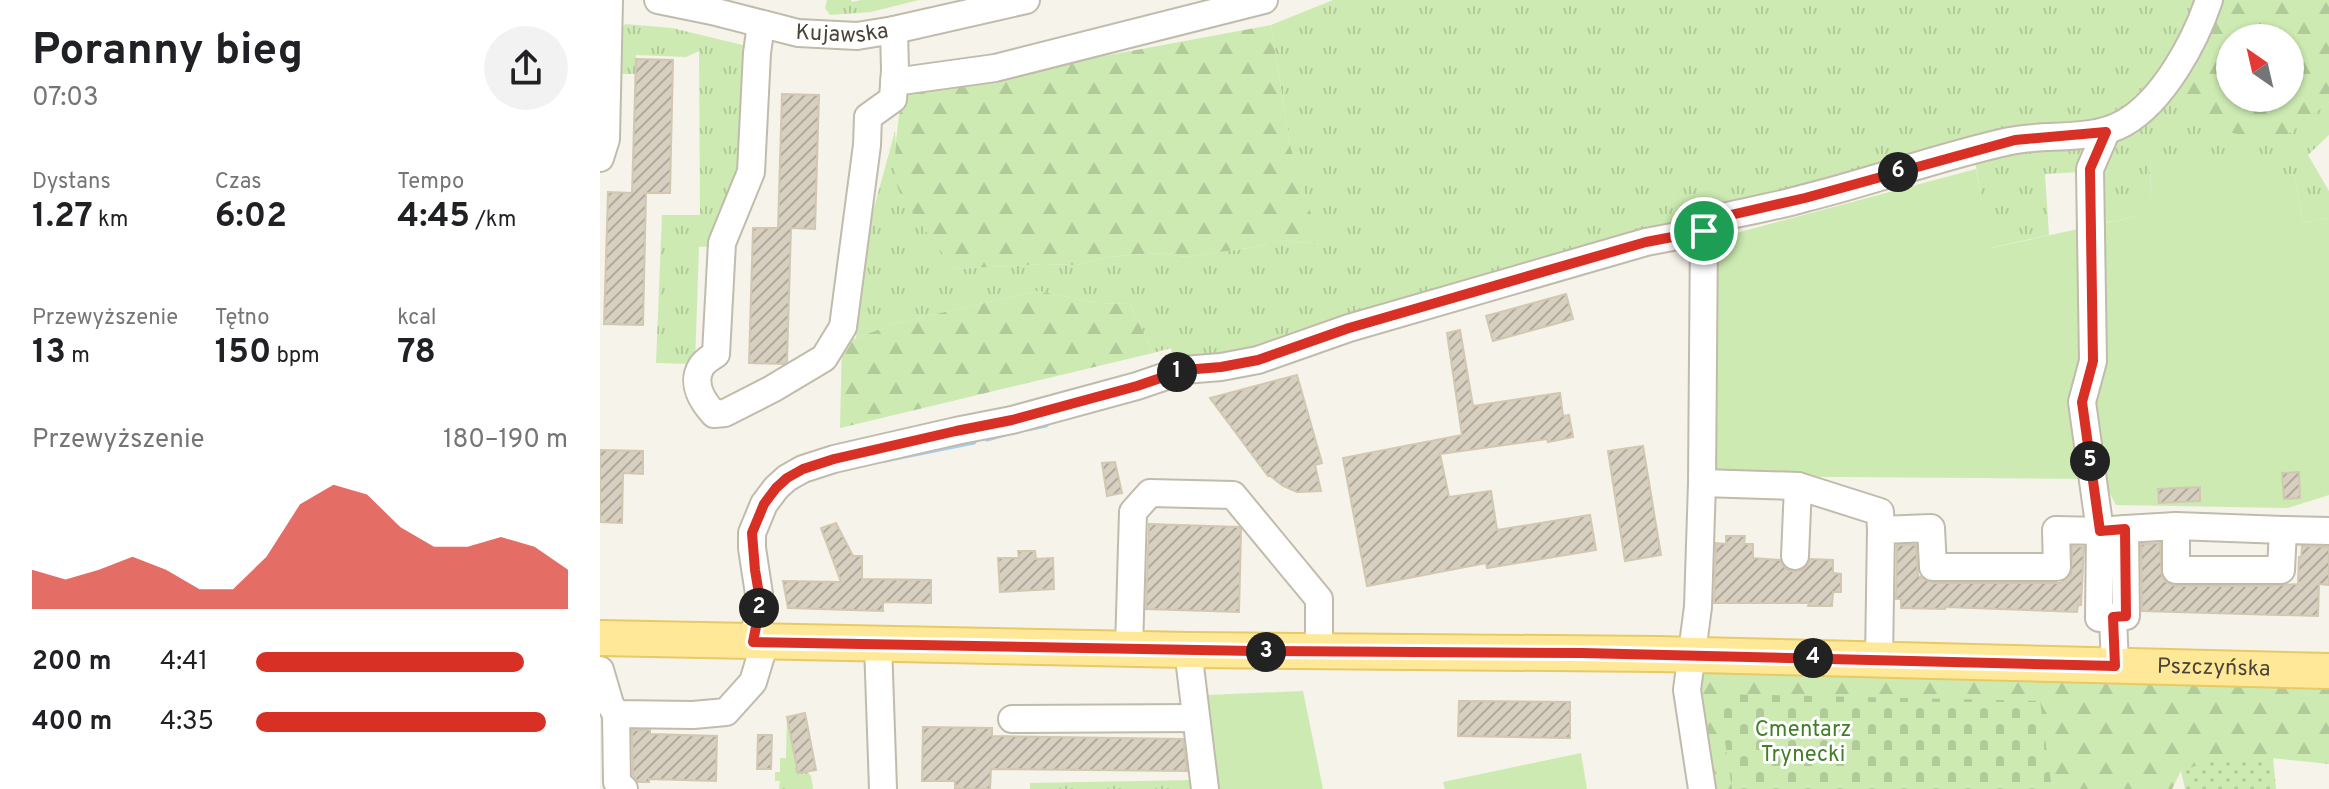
<!DOCTYPE html>
<html lang="pl">
<meta charset="utf-8">
<style>
:root{--surface:#fff;--page:#f2f2f2;--text:#202124;--muted:#757577;--accent:#d93025}
body{margin:0;font-family:Overpass,sans-serif;background:var(--page);color:var(--text);height:100vh;display:flex;flex-direction:column;font-size:30px;white-space:nowrap}
*{box-sizing:border-box;margin:0}
p{font-size:26px;color:var(--muted)}
.icon{flex:none;width:44px;height:44px;fill:none;stroke:currentColor;stroke-width:2;stroke-linecap:round;stroke-linejoin:round}
.map{position:relative;flex:1;overflow:hidden}
.side{display:flex;flex-direction:column;background:var(--surface);width:600px}
.side>*{flex:none}
.needle{width:52px;rotate:326deg}
.buttons{position:absolute;left:1616px;top:24px;display:grid;gap:16px}
.buttons a{display:grid;place-items:center;width:88px;height:88px;border-radius:50%;background:var(--surface);box-shadow:0 2px 6px #0004;font-size:40px}
.pin{position:absolute;display:grid;place-items:center;width:68px;height:68px;color:#fff;margin:-34px;border:4px solid #fff;border-radius:50%;box-shadow:0 2px 8px #0007}
.km{position:absolute;width:40px;height:40px;margin:-20px;border-radius:50%;background:#222;color:#fff;font-size:22px;line-height:40px;text-align:center}
.round{display:grid;place-items:center;flex:none;width:84px;height:84px;border-radius:42px;background:var(--page)}
.summary{display:flex;align-items:center;justify-content:space-between;height:136px;padding:0 32px}
h1{font-size:44px;font-weight:700;line-height:60px}
.metrics{display:grid;grid-template-columns:repeat(3,1fr);gap:12px;height:136px;padding:8px 32px}
.metrics div{display:grid;align-content:center}
.metrics b{font-size:34px;font-weight:700}
.metrics small{font-size:22px;font-weight:400}
.metrics p{font-size:22px}
.chart{height:224px;padding:16px 32px}
.chart p{display:flex;justify-content:space-between}
.chart svg{width:100%;height:144px;margin-top:8px;fill:var(--accent);opacity:.7}
ul{padding:0 32px;list-style:none;font-size:26px}
li{display:grid;grid-template-columns:128px 96px 1fr;align-items:center;height:60px}
li i{height:20px;border-radius:10px;background:var(--accent)}
main{display:flex;flex:1;min-height:0}
.map>svg:first-child{display:block}
.grass{fill:url(#grass-tufts)}
.forest{fill:url(#forest-firs);fill-rule:evenodd}
.cemetery{fill:url(#cemetery-stones)}
.park{fill:url(#park-dots)}
.garden{fill:#cdeab2}
.lines{fill:none;stroke-linecap:round;stroke-linejoin:round}
.stream{stroke:#a6cef3;stroke-width:5}
.building{fill:url(#building-hatch);stroke:#d2c8b2;stroke-width:2}
.minor-casing{stroke:#c1bbac;stroke-width:30}
.major-casing{stroke:#e7c966;stroke-width:38}
.minor{stroke:#fff;stroke-width:26}
.major{stroke:#ffe999;stroke-width:34}
.route-casing{stroke:#fff;stroke-width:16}
.route{stroke:#d93025;stroke-width:10}
.labels{text-anchor:middle;dominant-baseline:central;stroke-width:6;stroke-linejoin:round;paint-order:stroke}
.street-label{font-size:22px;fill:#4a4438;stroke:#fff}
.park-label{font-size:22px;fill:#437e28;stroke:#fff}
</style>
<main>
<section class="side">
<div class="summary"><div><h1>Poranny bieg</h1><p>07:03</p></div><a class="round"><svg class="icon" aria-label="share" viewBox="0 0 24 24"><path d="M12 15V3M7 8l5-5 5 5M5 13v7h14v-7"/></svg></a></div>
<div class="metrics">
<div><p>Dystans</p><b>1.27<small> km</small></b></div>
<div><p>Czas</p><b>6:02</b></div>
<div><p>Tempo</p><b>4:45<small> /km</small></b></div>
</div>
<div class="metrics">
<div><p>Przewyższenie</p><b>13<small> m</small></b></div>
<div><p>Tętno</p><b>150<small> bpm</small></b></div>
<div><p>kcal</p><b>78</b></div>
</div>
<div class="chart"><p><span>Przewyższenie</span>180–190 m</p>
<svg viewBox="0 0 160 44" preserveAspectRatio="none"><path d="M0 44V32L10 35L20 32L30 28L40 32L50 38L60 38L70 28L80 12L90 6L100 9L110 19L120 25L130 25L140 22L150 25L160 32V44z"/></svg>
</div>
<ul>
<li><b>200 m</b>4:41<i style="width:86%"></i></li>
<li><b>400 m</b>4:35<i style="width:93%"></i></li>
</ul>
</section>
<div class="map">
<svg width="1729" height="789" viewBox="0 0 1729 789">
<defs>
<pattern id="grass-tufts" width="24" height="20" patternUnits="userSpaceOnUse" patternTransform="scale(2)"><rect width="24" height="20" fill="#cdeab2"/><path d="M3 7l-1-3M5 7V3M7 7l1-3M15 17l-1-3M17 17v-4M19 17l1-3" fill="none" stroke="#b2ca9a"/></pattern>
<pattern id="forest-firs" width="22" height="20" patternUnits="userSpaceOnUse" patternTransform="scale(2)"><rect width="22" height="20" fill="#cdeab2"/><path d="M5 1l3.5 6h-7zM16 11l3.5 6h-7z" fill="#b2ca9a"/></pattern>
<pattern id="cemetery-stones" width="16" height="16" patternUnits="userSpaceOnUse" patternTransform="scale(2)"><rect width="16" height="16" fill="#cdeab2"/><path d="M2 7V4a2 2 0 0 1 4 0v3zM10 15v-3a2 2 0 0 1 4 0v3z" fill="#b2ca9a"/></pattern>
<pattern id="park-dots" width="8" height="8" patternUnits="userSpaceOnUse" patternTransform="scale(2)"><rect width="8" height="8" fill="#cdeab2"/><path d="M2 2h.1M6 6h.1" fill="none" stroke="#b2ca9a" stroke-width="1.8" stroke-linecap="round"/></pattern>
<pattern id="building-hatch" width="6" height="6" patternUnits="userSpaceOnUse" patternTransform="scale(2)"><rect width="6" height="6" fill="#d7cfbf"/><path d="M-1 1l2-2M0 6l6-6M5 7l2-2" fill="none" stroke="#b0aa9c"/></pattern>
</defs>
<rect width="100%" height="100%" fill="#f5f3ea"/>
<path class="grass" d="M227 0H251L252 2 261 0H319L271 12 230 15 225 8Z
M733 0H1617L1569 91 1720 108 1729 102V135L1708 155 1729 191V218L1703 223 1695 176 1550 157 1551 202 1538 216 1499 224 1498 171 1445 174 1449 235 1390 248 1372 144 744 323 575 368 571 348 553 353 530 304 497 303 438 291 300 322 256 338 260 259 295 131 298 188 354 269 445 264 476 265 507 257 560 253 585 257 656 247 681 240 719 244 690 145 671 25Z
M25 24 72 28 151 47 146 172 111 246 99 247 95 364 56 363 62 215H100L99 51 86 57 36 55 35 74H16L18 33Z
M187 717 197 772 207 771 211 776 213 789H179L180 781H175V772H180V758H186Z
M595 780 596 789H430V783Z"/>
<path class="forest" d="M1617 0H1729V102L1681 140H1654L1610 125 1569 91ZM1630 38H1690V98H1630Z
M671 25 690 145 720 244 681 240 656 247 585 257 560 253 507 257 476 265 445 264 354 269C343 252 300 201 297 185 292 153 299 122 302 90L401 75Z
M438 291 497 303 530 304 553 353 240 428 242 343 300 322Z
M1095 666 1729 671V764L1661 757 1581 771 1572 789H1114Z"/>
<path class="cemetery" d="M1118 694 1440 701 1452 789H1132Z"/>
<path class="park" d="M1661 757 1673 758 1676 789H1585L1581 771 1606 762Z"/>
<path class="garden" d="M1550 157 1626 161 1695 176 1703 223 1729 218V495L1688 508 1516 505 1502 479 1119 476 1115 471 1116 244 1125 236 1376 169 1391 248 1538 216 1539 204 1551 202Z
M703 691 723 789H619L607 695Z
M981 753 987 789H845L843 782Z"/>
<g class="lines">
<path class="stream" d="M427 429 446 425
M387 439 405 434
M285 460 374 442"/>
</g>
<path class="building" d="M36 59 73 60 70 193H46L43 325 4 324 8 192 32 193Z
M182 94 219 95 215 229 191 228 187 361 184 364 149 363 153 228H178Z
M966 294 973 319 893 341 886 316Z
M860 330 873 406 960 393 963 416 969 415 973 437 948 442 947 439 840 454 849 497 891 491 897 530 990 515 996 550 887 568 886 563 767 586 743 458 862 435 847 333Z
M697 375 722 463 715 465 721 491 697 492 683 486 669 475 668 476 610 398Z
M1043 446 1061 555 1025 561 1008 451Z
M0 450 43 451V474L23 473 22 523 0 522Z
M515 462 522 493 507 496 502 463Z
M1699 472 1700 498 1684 499 1682 473Z
M1600 487V501L1559 503 1558 489Z
M236 523 253 556H262V579L331 580V603L283 602V611L188 608 183 581 241 582 221 528Z
M549 524 639 527 641 530 639 612 546 609Z
M1126 536H1145L1144 544H1153V558L1180 560 1186 569 1194 572 1203 570 1210 559 1233 560V573L1241 574V592H1233L1232 606H1208L1209 603H1114L1116 543 1126 544Z
M1560 543 1562 577 1567 583 1576 586H1665L1698 584 1699 557H1701L1702 546 1729 547V585L1719 584 1718 616 1542 611 1541 544Z
M1297 545H1316L1318 576 1333 583H1461L1471 574 1472 546 1484 547 1481 605H1478L1477 612 1345 607V609L1301 608V599H1296Z
M418 551H435L436 559 453 558 454 589 400 592 398 558H419Z
M859 701 970 702V738L858 736Z
M205 713 216 770 198 773 187 717Z
M323 727 392 728V736L583 739 587 771 391 769 390 789H355V781H322Z
M32 730H50V734L117 736 116 781 49 779V782H38L33 775Z
M158 735H172L171 769H157Z"/>
<g class="lines">
<defs>
<g id="minor">
<path id="s1" d="M58 0 112 11 198 33 257 36 294 30 426 0"/>
<path d="M161 24 157 53 151 172 122 243 116 354C112 357 103 362 101 367 91 384 103 402 114 414L125 413 172 389 224 358 243 327 267 145 268 117 293 99 295 70 294 30"/>
<path d="M294 82 395 68 664 0"/>
<path d="M0 158 6 139 9 0"/>
<path d="M1102 483 1198 486 1280 512 1281 530"/>
<path d="M1576 526 1683 530"/>
<path d="M1525 529 1576 526V570H1681L1683 530 1729 531"/>
<path d="M1525 529 1526 616 1499 618 1500 531Z"/>
<path d="M1195 556 1198 486"/>
<path d="M1513 617 1515 666"/>
<path d="M153 642 159 611V594L152 548V533L164 504 176 488 187 478 203 469 234 459 356 431 412 420 537 386 584 370 621 367 658 360 749 328 1046 242 1104 231 1111 222 1122 217C1149 211 1178 206 1205 198 1274 181 1341 156 1410 141 1447 133 1491 142 1524 123 1563 101 1595 42 1609 0"/>
<path d="M278 644 283 789"/>
<path d="M529 649 533 512 550 493 633 495 719 599V652"/>
<path d="M588 650 605 789"/>
<path d="M1279 660 1281 530 1331 528 1333 567H1457L1456 530 1500 531 1482 402 1493 361 1490 169 1506 132"/>
<path d="M0 670 10 704 16 714 93 715 126 712 153 682 165 642"/>
<path d="M16 714 17 782 24 789"/>
<path d="M412 719 595 718"/>
<path d="M1102 789 1087 690 1098 607 1102 483 1104 231"/>
</g>
<g id="major">
<path id="s2" d="M0 638 588 650 1058 654 1729 671"/>
</g>
</defs>
<use href="#minor" class="minor-casing"/>
<use href="#major" class="major-casing"/>
<use href="#minor" class="minor"/>
<use href="#major" class="major"/>
</g>
<g class="lines">
<defs>
<path id="route" d="M1506 132 1490 169 1493 361 1482 402 1500 531 1525 529 1526 616 1513 617 1515 666 982 653 654 651 153 642 159 611V594L155 570 152 533 164 504 176 488 187 478 203 469 234 459 356 431 412 420 537 386 584 370 621 367 658 360 749 328 1046 242 1104 231 1111 222 1122 217 1205 198 1415 140Z"/>
</defs>
<use href="#route" class="route-casing"/>
<use href="#route" class="route"/>
</g>
<g class="labels">
<g class="street-label">
<text stroke="none"><textPath href="#s1" startOffset="188">Kujawska</textPath></text>
<text stroke="none"><textPath href="#s2" startOffset="1614">Pszczyńska</textPath></text>
</g>
<g class="park-label">
<text x="1203" y="730">Cmentarz<tspan x="1203" dy="25">Trynecki</tspan></text>
</g>
</g>
</svg>
<div class="buttons">
<a><svg class="needle" viewBox="-14 -14 28 28"><path d="M0-13l5 13h-10z" fill="#e53935"/><path d="M0 13l5-13h-10z" fill="#757577"/></svg></a>
</div>
<div class="pin" style="left:1104px;top:231px;background:#1e9e55"><svg class="icon" aria-label="arrive" viewBox="0 0 24 24"><path d="M6 21V4h12l-3 4 3 4H6"/></svg></div>
<b class="km" style="left:577px;top:372px">1</b>
<b class="km" style="left:159px;top:608px">2</b>
<b class="km" style="left:666px;top:652px">3</b>
<b class="km" style="left:1213px;top:658px">4</b>
<b class="km" style="left:1490px;top:461px">5</b>
<b class="km" style="left:1298px;top:172px">6</b>
</div>
</main>
